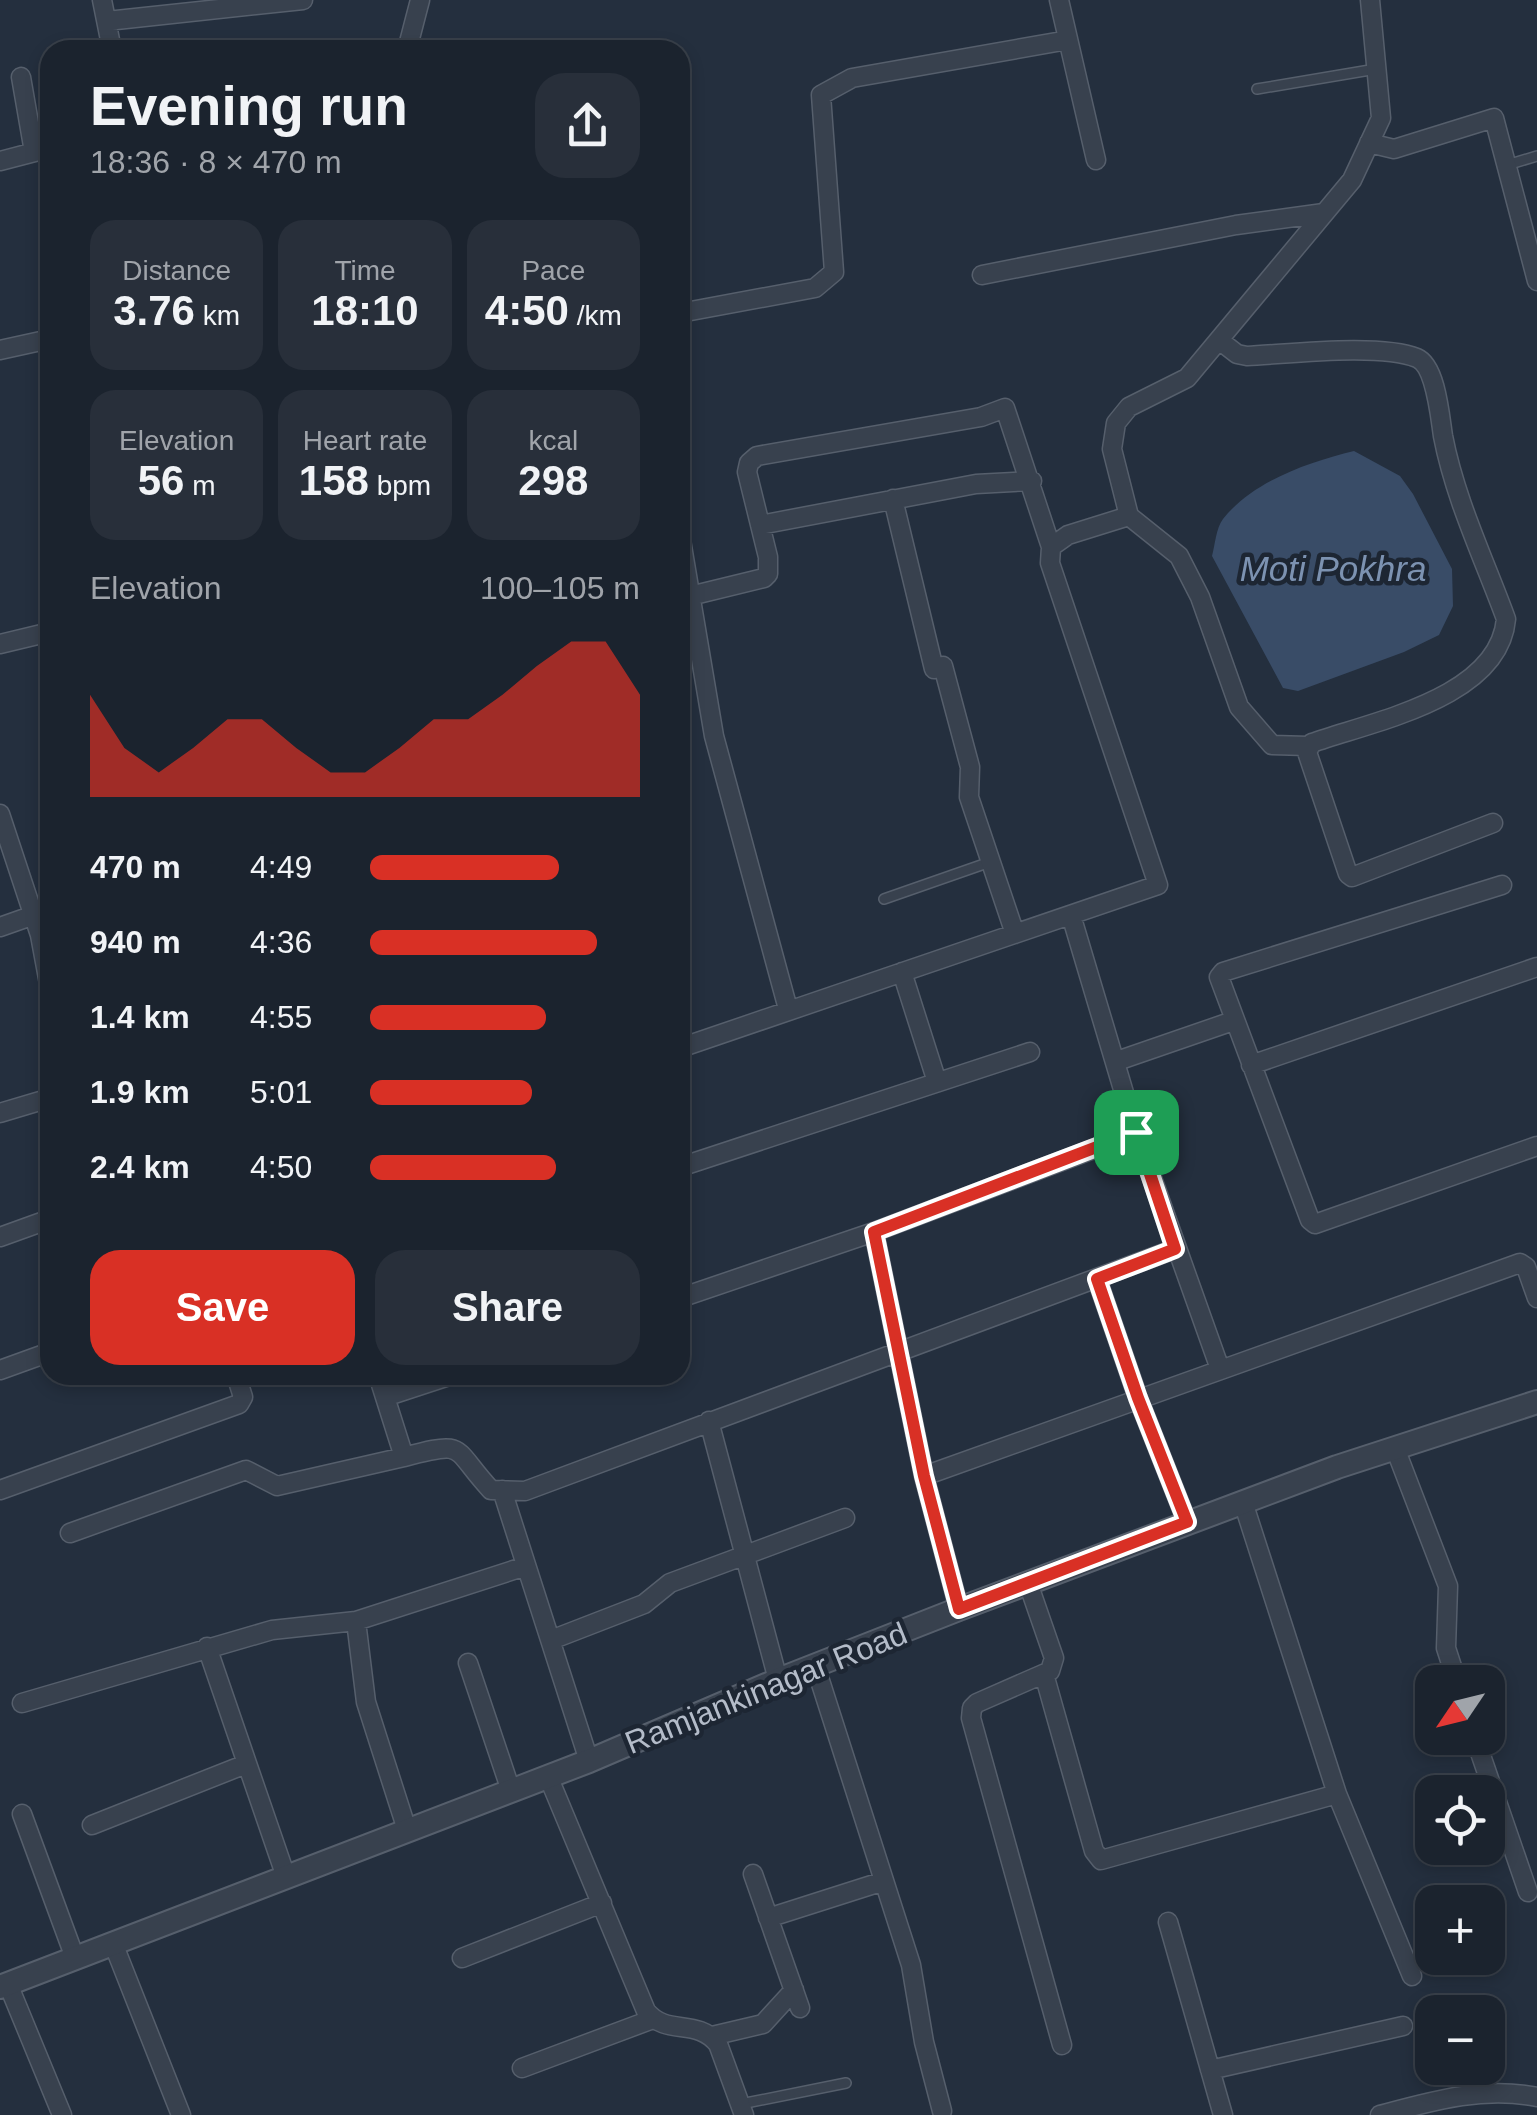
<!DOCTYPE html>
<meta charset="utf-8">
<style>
:root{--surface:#1b232e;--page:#282f3a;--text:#f1f3f6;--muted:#a0a4aa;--line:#39404a;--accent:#d93025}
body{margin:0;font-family:Arial,sans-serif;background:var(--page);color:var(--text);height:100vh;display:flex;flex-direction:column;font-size:38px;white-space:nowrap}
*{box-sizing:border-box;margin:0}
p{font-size:32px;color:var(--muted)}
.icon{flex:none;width:55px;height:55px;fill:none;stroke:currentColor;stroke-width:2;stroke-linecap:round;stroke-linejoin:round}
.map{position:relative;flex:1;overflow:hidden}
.side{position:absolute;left:40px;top:40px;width:650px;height:1345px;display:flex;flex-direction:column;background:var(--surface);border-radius:30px;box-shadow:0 5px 15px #0003,0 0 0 2px var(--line)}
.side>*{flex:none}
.needle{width:65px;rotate:235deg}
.fabs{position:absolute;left:1415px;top:1665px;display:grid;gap:20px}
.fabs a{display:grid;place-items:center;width:90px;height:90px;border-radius:20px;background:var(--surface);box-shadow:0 5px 15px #0003,0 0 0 2px var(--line);font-size:50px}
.pin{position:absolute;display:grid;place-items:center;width:85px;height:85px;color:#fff;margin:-42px;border-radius:20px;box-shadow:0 5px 15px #0006}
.round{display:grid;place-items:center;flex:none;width:105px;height:105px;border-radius:30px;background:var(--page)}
.summary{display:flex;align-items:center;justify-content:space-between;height:170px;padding:0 50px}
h1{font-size:55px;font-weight:600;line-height:75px}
.stats{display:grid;grid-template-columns:repeat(3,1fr);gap:15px;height:170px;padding:10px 50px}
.stats div{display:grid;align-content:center;border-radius:25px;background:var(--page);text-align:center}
.stats b{font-size:42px;font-weight:600}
.stats small{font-size:28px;font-weight:400}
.stats p{font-size:28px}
.chart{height:280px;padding:20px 50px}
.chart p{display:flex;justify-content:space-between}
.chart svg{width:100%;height:180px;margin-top:10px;fill:var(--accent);opacity:.7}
.action{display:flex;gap:20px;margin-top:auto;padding:20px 50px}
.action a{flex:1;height:115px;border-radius:30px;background:var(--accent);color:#fff;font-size:40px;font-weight:600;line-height:115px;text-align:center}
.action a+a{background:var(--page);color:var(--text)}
ul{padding:0 50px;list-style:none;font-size:32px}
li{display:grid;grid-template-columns:160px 120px 1fr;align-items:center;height:75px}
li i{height:25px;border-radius:12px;background:var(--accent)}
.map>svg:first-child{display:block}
.water{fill:#394c67}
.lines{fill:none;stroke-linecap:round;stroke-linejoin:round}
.service-casing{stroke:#565f6c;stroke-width:12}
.minor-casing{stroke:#565f6c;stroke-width:21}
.tertiary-casing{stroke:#565f6c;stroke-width:26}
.service{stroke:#38414e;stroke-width:9}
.minor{stroke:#38414e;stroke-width:18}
.tertiary{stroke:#38414e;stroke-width:22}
.route-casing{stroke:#fff;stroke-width:20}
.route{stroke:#d93025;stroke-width:12}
.labels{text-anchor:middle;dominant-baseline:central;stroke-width:9;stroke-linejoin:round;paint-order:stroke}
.street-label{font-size:32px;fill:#b4bcc9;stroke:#1d2633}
.water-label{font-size:35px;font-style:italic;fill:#7c92b1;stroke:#1d2633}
</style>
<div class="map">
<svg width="1537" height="2115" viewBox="0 0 1537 2115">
<rect width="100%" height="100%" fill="#242f3e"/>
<path class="water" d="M1354 451 1400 476 1413 494 1452 569 1453 606 1439 635 1404 652 1298 691 1283 688 1212 556C1215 545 1216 528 1223 519 1253 481 1309 462 1354 451Z"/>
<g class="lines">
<defs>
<path id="service" d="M1257 89 1376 69
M1507 165 1537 156
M884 899 990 862
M741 2104 846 2083"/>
<path id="minor" d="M102 0 112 50
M1059 0 1096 160
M107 21 303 0
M407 50 420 0
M21 77 34 152
M1369 143 1394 149 1494 118 1537 281
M0 161 50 148
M982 275 1236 225 1324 213
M680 313 815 288 834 272 821 95 852 78 1068 40
M1219 340 1237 354 1247 356C1289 354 1380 343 1417 358 1436 366 1440 417 1443 436 1455 499 1484 559 1506 619 1499 698 1374 721 1312 743L1307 752 1348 874 1352 877 1493 823
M0 350 50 339
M893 499 934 669
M1129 516 1179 556 1200 597 1239 707 1272 745 1308 746
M760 525 976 484 1032 481
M680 534 714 736 788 1009
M690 596 764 578 768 574V557L747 472 749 463 757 456 981 417 1005 408 1051 547
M0 644 50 632
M943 666 970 767 969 797 1015 934
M0 814 40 935 50 989
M1502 885 1223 972 1219 977 1310 1220 1315 1224 1537 1146
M1071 915 1136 1133 1220 1369
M0 927 34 915
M902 972 937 1082
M680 1048 1158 885 1050 563 1051 547 1068 535 1129 516 1112 449 1116 423 1129 407 1187 378 1352 180 1381 118 1370 0
M1117 1061 1233 1021
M1251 1065 1537 967
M0 1113 50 1098
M680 1167 1030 1052
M874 1232 924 1476 959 1609
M0 1237 50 1219
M1097 1279 1138 1398 1187 1522
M680 1298 874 1232 1136 1133
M0 1370 50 1352
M385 1397 452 1375
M709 1421 778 1680
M1395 1448 1448 1586 1446 1648 1457 1682
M404 1457C468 1440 451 1447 491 1490L525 1491 1175 1249
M924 1476 1520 1263 1526 1267 1537 1298
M0 1490 239 1404 243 1397 236 1375
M502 1490 589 1761
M1243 1502 1337 1794 1412 1976
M70 1533 246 1470 277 1486 404 1457 378 1375
M1028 1583 1054 1658 1050 1671 977 1703 972 1708 971 1718 1062 2045
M356 1621 366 1702 407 1830
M551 1640 644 1604 670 1583 845 1518
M207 1647 286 1877
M468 1663 511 1791
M815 1665 911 1965 924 2042 942 2111
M1044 1674 1094 1851 1101 1860 1337 1794
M22 1703 272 1630 356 1621 526 1566
M1475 1738 1528 1892
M548 1776 646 2011C667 2037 696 2017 718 2044L744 2115
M22 1814 75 1958
M92 1825 246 1764
M753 1874 800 2008
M768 1918 884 1881
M1168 1922 1223 2115
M113 1943 181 2115
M462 1958 602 1903
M8 1984 62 2115
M712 2036 763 2024 794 1990
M522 2068 653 2019
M1210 2070 1403 2026
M1380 2115C1432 2101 1483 2086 1537 2097"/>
<path id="tertiary" d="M0 1987 589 1761 778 1680 959 1609 1337 1467 1537 1402"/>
</defs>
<use href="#service" class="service-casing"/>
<use href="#minor" class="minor-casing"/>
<use href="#tertiary" class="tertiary-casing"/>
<use href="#service" class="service"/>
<use href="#minor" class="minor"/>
<use href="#tertiary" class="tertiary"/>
</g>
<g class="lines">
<defs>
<path id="route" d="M1136 1132 1175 1249 1097 1279 1138 1398 1187 1522 959 1609 924 1476 874 1232Z"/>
</defs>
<use href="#route" class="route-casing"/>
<use href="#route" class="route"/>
</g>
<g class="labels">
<g class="street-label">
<text transform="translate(766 1688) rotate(-22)">Ramjankinagar Road</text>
</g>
<g class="water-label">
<text x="1333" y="568">Moti Pokhra</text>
</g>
</g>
</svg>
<div class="fabs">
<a><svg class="needle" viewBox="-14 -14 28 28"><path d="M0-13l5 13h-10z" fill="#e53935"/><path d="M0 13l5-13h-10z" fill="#a0a4aa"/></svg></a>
<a><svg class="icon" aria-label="locate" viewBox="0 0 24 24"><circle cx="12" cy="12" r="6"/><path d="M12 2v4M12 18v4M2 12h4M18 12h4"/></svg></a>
<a>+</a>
<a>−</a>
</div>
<div class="pin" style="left:1136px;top:1132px;background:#1e9e55"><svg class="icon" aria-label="arrive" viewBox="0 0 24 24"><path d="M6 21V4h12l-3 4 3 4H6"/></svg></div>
<section class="side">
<div class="summary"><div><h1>Evening run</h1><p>18:36 · 8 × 470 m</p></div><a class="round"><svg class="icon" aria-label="share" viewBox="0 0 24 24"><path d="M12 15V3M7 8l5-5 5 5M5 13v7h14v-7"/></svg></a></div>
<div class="stats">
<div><p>Distance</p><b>3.76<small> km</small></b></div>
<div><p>Time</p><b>18:10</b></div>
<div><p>Pace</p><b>4:50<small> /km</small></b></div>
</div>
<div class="stats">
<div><p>Elevation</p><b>56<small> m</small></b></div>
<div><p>Heart rate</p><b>158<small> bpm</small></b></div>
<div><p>kcal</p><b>298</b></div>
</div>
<div class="chart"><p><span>Elevation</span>100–105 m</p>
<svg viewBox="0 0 160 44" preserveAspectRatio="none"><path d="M0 44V19L10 32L20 38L30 32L40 25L50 25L60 32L70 38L80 38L90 32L100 25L110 25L120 19L130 12L140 6L150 6L160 19V44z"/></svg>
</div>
<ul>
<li><b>470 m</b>4:49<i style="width:70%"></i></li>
<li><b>940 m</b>4:36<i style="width:84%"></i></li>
<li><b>1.4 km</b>4:55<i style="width:65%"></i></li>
<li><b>1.9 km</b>5:01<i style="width:60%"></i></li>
<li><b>2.4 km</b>4:50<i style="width:69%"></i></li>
</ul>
<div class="action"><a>Save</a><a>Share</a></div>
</section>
</div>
